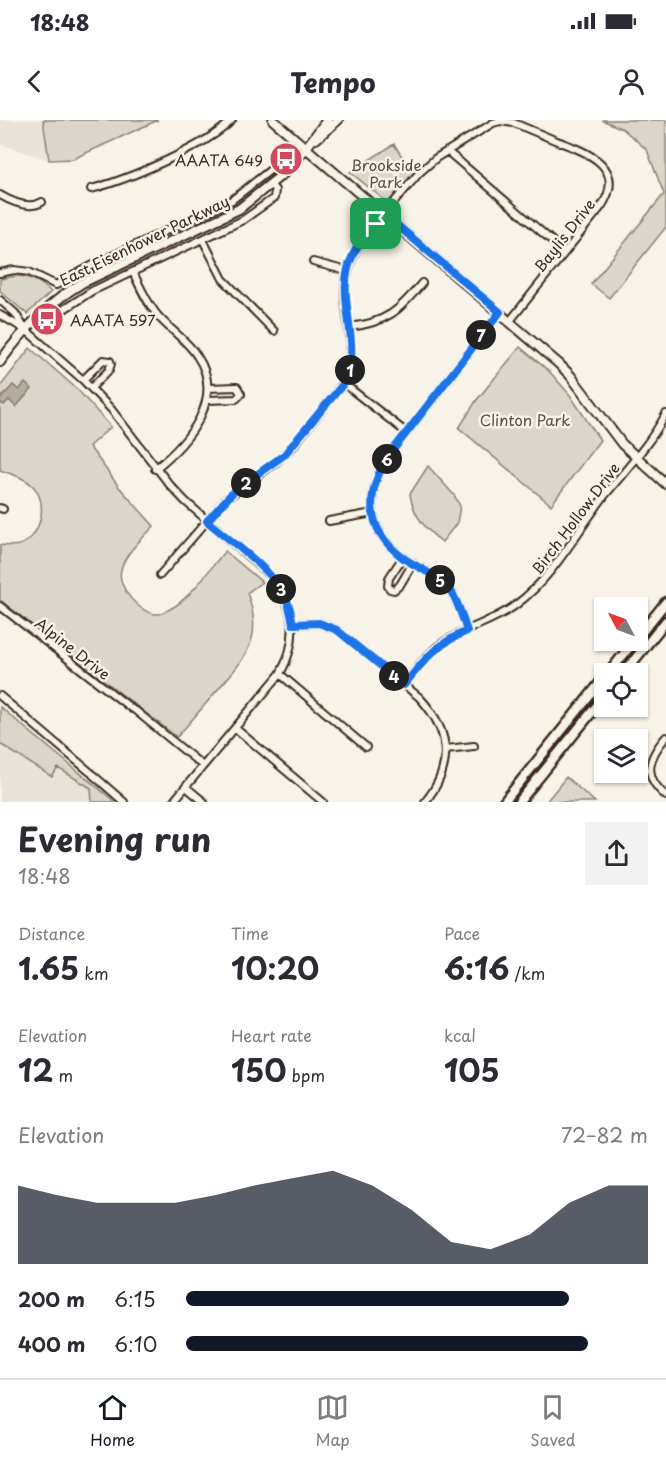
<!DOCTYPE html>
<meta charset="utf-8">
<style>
:root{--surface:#fff;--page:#f2f2f3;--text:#2b2b33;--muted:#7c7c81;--line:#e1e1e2;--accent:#111827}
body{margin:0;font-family:"Playpen Sans",sans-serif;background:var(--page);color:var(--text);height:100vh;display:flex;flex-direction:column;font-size:22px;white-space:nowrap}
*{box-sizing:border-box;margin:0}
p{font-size:20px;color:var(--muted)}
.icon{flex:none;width:33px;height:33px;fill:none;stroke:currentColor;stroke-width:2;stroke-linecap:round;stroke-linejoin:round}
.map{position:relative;height:682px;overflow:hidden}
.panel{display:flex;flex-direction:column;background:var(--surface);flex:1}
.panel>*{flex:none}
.needle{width:39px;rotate:311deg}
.controls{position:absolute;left:594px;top:477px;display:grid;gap:12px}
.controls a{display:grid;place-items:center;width:54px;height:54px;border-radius:0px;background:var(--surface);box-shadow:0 2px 4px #0004;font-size:30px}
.pin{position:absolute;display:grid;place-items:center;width:51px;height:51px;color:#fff;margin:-26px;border-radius:12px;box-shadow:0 3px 9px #0006}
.km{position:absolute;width:30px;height:30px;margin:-15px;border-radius:50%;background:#222;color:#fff;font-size:16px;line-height:30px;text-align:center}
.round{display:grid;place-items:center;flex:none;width:63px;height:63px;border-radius:0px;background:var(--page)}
.overview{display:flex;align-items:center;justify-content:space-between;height:102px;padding:0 18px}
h1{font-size:33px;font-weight:700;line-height:45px}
.stats{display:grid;grid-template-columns:repeat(3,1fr);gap:9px;height:102px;padding:6px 18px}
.stats div{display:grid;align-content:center}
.stats b{font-size:30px;font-weight:700}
.stats small{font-size:16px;font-weight:400}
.stats p{font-size:16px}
.chart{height:168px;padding:12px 18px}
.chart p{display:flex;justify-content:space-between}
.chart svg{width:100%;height:108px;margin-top:6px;fill:var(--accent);opacity:.7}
ul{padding:0 18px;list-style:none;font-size:20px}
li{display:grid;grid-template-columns:96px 72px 1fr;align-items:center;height:45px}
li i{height:15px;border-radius:8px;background:var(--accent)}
.status{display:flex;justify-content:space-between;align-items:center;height:42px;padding:0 30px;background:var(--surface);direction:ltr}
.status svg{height:16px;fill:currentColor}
header{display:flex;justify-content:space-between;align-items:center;height:78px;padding:0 18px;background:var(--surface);font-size:27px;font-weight:700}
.tab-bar{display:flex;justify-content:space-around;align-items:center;height:84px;border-top:2px solid var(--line);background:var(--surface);font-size:16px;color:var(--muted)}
.tab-bar a{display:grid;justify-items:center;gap:3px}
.tab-bar .on{color:var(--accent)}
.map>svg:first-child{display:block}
.built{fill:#e9e4d9}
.green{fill:#dbd6cb;stroke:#8b8074;stroke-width:1.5}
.water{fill:#b4aca0;stroke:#84786c;stroke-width:1.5}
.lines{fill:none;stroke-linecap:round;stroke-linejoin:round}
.minor-casing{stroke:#3b2a1e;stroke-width:10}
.major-casing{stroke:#3b2a1e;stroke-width:12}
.highway-casing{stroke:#3b2a1e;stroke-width:13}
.minor{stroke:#f7f3e8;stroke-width:6}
.major{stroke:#f7f3e8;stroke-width:8}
.highway{stroke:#f7f3e8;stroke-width:8}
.route-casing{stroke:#fff;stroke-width:12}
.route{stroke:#1a73e8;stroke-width:8}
.labels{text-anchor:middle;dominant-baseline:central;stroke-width:5;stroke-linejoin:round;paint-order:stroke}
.poi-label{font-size:15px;fill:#3b2a1e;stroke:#f7f3e8;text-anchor:end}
.park-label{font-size:15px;fill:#5b4c41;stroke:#f7f3e8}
.street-label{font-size:15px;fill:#3b2a1e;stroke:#f7f3e8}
</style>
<div class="status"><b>18:48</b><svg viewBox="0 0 49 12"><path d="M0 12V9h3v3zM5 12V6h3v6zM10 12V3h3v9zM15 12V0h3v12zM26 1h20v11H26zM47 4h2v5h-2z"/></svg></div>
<header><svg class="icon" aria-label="back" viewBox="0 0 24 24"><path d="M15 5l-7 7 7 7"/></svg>Tempo<svg class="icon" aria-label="person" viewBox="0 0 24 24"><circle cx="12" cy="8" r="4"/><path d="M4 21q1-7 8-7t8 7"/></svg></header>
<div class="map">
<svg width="666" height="682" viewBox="0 0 666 682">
<rect width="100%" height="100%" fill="#f7f3e8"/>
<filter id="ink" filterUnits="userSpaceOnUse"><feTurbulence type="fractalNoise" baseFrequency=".0167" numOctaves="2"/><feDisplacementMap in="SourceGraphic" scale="12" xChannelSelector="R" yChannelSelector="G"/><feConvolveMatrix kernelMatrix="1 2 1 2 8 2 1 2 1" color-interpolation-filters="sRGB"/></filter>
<g filter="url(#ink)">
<path class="built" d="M0 0H43L49 40 0 24Z
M0 585 111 682H0Z"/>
<path class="green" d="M43 0H158L73 39 49 40Z
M602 0H666V107L609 178 591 164 664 74 647 30 623 9Z
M394 24 413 54 388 83 350 52Z
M16 156C30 156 41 162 51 172L27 194 0 171V159Z
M520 227 549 251 570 275 600 320 551 385 459 308 476 281Z
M30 228 77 269 111 307 89 326 119 367 154 406C143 418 124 434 121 450 116 467 141 496 159 494 162 494 165 492 168 490 189 481 210 448 225 431L262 462 247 473C264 517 247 536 219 568 205 585 191 601 177 617L0 480V425C6 425 12 427 19 425 41 418 49 383 33 366 24 357 11 354 0 350V267Z
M428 346 454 375 460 386 457 403 442 422C425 409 413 395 410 374Z
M0 587 115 682H92L91 668 58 648 52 657 0 624Z
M566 657 595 682H546Z"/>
<path class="water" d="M25 263 32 269 16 287 9 280 4 285 0 282V279L13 265 19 270Z"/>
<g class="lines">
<defs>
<path id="minor" d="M447 31 565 132
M91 69C127 60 207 26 232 0
M0 75C12 82 29 90 42 82
M203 120 223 159 274 211
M313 142 347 151
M133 152C140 167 147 183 158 196 170 210 187 220 197 236 226 278 189 322 155 349
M0 153 14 150 29 152 56 165 99 142 232 80 274 47H278L284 53
M0 180 15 193 25 209
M45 189 54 194 58 193 92 171 243 100 274 78 275 70 271 65
M0 195 26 210 83 260 111 289 169 364 185 381 273 458C296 489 299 520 280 554L173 682
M349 207C386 203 399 191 422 163
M83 260 103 240 110 241 111 244 109 250 91 268
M343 263 407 313
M207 280 236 279 241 274 237 267 208 268
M0 388 3 389
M329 401 373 393
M403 437 389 458 388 466 390 469 394 470 400 465 413 443
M160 455 226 379 275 343 294 325 343 263C359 233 346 206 345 175 344 155 351 138 361 121L419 53 436 38 493 3 500 1 514 3C528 9 543 15 557 21 587 32 628 47 601 87L510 201
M0 486 132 589
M293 504 319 503 337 510 419 577C450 610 455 645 425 682
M467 511C462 497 458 480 449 468 437 454 417 448 402 437 364 408 365 371 390 334L500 192
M280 554 366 627
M404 565C416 550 428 532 444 522 468 507 495 501 517 484 556 454 576 412 606 374 627 348 650 324 666 294
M0 576 90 652
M136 591 203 646
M235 608 323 682
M666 617C648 638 642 656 666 676
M446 629 474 626
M93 655 124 682
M186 667 204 682"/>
<path id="major" d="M273 0 559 244 570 255 622 324 666 364
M316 19 338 0
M0 242C23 210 48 183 82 163L239 89 284 53 306 28 327 0"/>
<path id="highway" d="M638 517 666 482
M608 554 635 520
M623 554 666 501
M504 682 604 558
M519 682 604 577"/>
</defs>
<use href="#minor" class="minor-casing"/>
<use href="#major" class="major-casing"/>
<use href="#highway" class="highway-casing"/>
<use href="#minor" class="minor"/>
<use href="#major" class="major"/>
<use href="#highway" class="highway"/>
</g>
</g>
<g class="lines" filter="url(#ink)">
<defs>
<path id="route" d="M384 94 500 192 390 334C365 371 364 408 402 437 417 448 436 454 449 468 458 480 462 497 467 511 435 525 425 539 404 565L337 510 319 503 293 504C291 493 289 482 283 472 268 447 229 420 207 401L234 371 284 335 344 263C365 222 332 177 353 135 360 119 373 107 384 94Z"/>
</defs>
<use href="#route" class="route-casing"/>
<use href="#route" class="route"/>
</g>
<defs>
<symbol id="bus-disc" viewBox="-11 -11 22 22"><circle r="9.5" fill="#d1495b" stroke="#f7f3e8"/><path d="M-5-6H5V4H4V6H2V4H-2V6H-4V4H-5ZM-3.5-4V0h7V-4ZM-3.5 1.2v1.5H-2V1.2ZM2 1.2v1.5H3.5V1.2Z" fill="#fff"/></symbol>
</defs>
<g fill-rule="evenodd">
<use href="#bus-disc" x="267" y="20" width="38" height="38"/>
<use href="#bus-disc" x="28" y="180" width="38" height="38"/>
</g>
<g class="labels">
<g class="poi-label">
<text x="263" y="39">AAATA 649</text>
<text x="70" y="199" text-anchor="start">AAATA 597</text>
</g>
<g class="park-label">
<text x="386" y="44">Brookside<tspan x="386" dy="17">Park</tspan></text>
<text x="525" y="299">Clinton Park</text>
</g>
<g class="street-label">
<text transform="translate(564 115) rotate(-52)">Baylis Drive</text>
<text transform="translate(144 120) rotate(-26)">East Eisenhower Parkway</text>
<text transform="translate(575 398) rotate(-53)">Birch Hollow Drive</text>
<text transform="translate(73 528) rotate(38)">Alpine Drive</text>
</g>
</g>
</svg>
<div class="controls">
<a><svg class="needle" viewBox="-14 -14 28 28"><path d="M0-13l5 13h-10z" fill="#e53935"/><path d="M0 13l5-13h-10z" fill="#7c7c81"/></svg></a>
<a><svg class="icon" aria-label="locate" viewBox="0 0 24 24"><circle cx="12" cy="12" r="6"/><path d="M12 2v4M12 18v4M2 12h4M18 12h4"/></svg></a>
<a><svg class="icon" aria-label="layers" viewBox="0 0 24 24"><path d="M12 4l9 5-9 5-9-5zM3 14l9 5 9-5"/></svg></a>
</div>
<div class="pin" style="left:376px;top:104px;background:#1e9e55"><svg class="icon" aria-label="arrive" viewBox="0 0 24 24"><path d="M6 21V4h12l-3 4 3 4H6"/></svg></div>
<b class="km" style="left:350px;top:250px">1</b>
<b class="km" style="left:246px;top:363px">2</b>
<b class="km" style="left:281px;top:469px">3</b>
<b class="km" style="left:394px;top:556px">4</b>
<b class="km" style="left:440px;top:460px">5</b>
<b class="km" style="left:387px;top:339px">6</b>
<b class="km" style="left:481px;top:215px">7</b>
</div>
<section class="panel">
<div class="overview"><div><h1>Evening run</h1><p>18:48</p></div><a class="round"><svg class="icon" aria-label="share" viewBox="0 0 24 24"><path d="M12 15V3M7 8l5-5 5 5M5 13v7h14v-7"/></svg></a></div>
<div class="stats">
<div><p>Distance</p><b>1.65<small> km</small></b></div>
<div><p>Time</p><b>10:20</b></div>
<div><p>Pace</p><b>6:16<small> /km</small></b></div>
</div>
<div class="stats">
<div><p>Elevation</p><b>12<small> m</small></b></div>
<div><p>Heart rate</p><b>150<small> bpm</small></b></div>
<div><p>kcal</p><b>105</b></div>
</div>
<div class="chart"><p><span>Elevation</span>72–82 m</p>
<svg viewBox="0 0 160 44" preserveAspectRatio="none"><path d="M0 44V12L10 16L20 19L30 19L40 19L50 16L60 12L70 9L80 6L90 12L100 22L110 35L120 38L130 32L140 19L150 12L160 12V44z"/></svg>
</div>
<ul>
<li><b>200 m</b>6:15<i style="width:83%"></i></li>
<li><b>400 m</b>6:10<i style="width:87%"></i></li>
</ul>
</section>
<nav class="tab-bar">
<a class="on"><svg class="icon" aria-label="home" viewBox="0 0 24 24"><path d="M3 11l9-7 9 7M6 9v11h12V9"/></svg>Home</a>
<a><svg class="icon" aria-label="map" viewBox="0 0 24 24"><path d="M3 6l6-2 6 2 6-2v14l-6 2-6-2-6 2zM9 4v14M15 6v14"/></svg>Map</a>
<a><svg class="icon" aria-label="saved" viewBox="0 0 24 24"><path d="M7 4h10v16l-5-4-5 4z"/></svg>Saved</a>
</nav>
